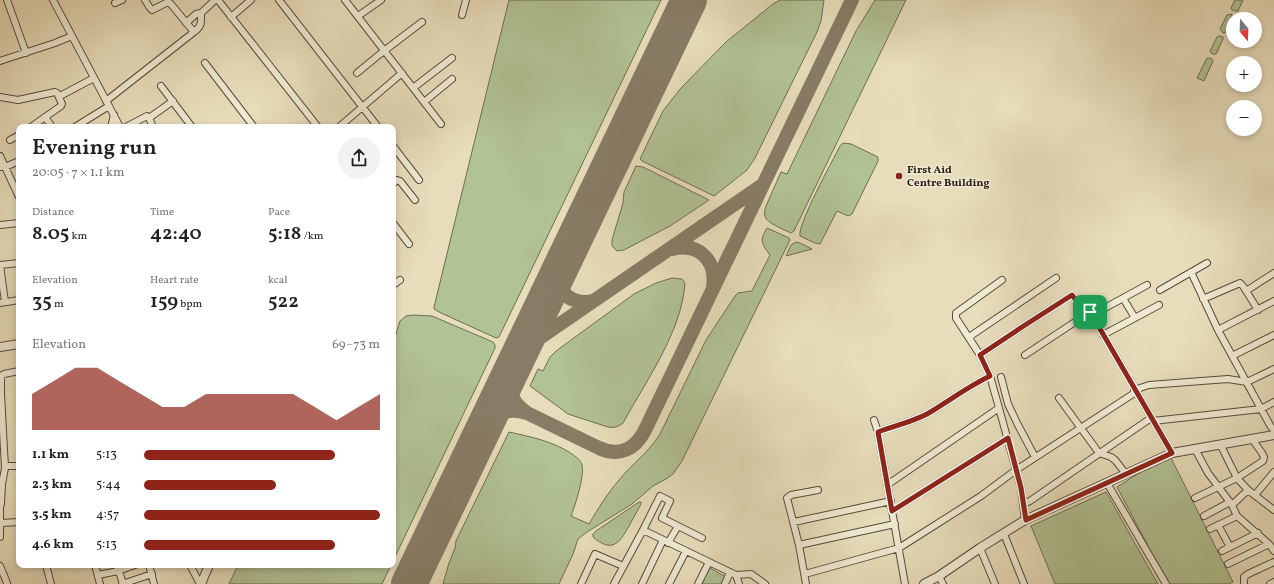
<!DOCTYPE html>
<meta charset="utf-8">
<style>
:root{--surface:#fff;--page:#f2f2f2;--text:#222;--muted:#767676;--accent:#8f2418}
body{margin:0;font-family:Vollkorn,serif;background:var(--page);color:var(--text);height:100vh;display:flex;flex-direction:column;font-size:15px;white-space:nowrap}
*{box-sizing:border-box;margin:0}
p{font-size:13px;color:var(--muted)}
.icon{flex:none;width:22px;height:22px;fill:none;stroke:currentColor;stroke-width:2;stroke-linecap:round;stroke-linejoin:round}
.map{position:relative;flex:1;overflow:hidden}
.panel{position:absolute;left:16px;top:124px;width:380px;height:444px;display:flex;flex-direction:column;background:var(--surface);border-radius:8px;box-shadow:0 2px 6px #0003}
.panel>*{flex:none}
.needle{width:26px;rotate:161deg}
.fabs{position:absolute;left:1226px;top:12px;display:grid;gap:8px}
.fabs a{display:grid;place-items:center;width:36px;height:36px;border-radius:50%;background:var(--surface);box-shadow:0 2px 6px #0003;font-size:20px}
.pin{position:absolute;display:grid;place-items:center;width:34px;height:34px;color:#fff;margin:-17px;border-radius:8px;box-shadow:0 2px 6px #0006}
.round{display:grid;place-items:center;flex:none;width:42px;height:42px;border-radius:21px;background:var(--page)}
.summary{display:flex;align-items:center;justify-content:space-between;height:68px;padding:0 16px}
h1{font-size:22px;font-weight:600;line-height:30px}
.stats{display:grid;grid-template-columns:repeat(3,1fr);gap:6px;height:68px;padding:4px 16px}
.stats div{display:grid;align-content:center}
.stats b{font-size:20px;font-weight:600}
.stats small{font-size:11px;font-weight:400}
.stats p{font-size:11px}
.chart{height:112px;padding:8px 16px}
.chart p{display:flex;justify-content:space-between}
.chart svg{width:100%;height:72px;margin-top:4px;fill:var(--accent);opacity:.7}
ul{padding:0 16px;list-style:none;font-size:13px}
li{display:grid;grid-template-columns:64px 48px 1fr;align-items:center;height:30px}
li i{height:10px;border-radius:5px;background:var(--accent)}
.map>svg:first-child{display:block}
.green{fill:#b1c294;stroke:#6c6e54}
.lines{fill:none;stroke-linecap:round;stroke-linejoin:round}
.taxiway{stroke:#887c66;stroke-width:14}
.runway{stroke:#887c66;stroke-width:36}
.minor-casing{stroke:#584b3d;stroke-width:8}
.tertiary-casing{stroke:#584b3d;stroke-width:10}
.minor{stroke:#efe9d2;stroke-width:6}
.tertiary{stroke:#efe9d2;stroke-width:8}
.route-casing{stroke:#fff;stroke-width:8}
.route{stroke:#8f2418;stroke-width:5}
.poi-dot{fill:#8f2418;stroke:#efe9d2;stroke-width:1.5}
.labels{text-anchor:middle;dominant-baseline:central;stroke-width:3;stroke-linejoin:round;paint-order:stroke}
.poi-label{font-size:11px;font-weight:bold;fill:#281a13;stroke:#efe9d2;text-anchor:start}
</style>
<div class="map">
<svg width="1274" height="584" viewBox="0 0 1274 584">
<rect width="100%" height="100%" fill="#e7ddba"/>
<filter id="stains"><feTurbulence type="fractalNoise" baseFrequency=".005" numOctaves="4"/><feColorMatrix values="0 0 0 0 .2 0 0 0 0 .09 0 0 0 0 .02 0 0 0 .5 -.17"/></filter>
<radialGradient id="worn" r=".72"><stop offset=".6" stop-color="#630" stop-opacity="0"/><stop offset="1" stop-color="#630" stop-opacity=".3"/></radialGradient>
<path class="green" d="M509 0H661L499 337 496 338 441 313 434 309V307Z
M780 0H824L821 21 817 32 755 158 747 170 714 196 642 161 640 159 663 111 681 88 726 42 773 4Z
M875 0H906L794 231 791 233C785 230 766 223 765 216 764 212 765 209 766 206L781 172 787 174 856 31Z
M1235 0H1243L1238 11H1236L1232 10 1231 8Z
M1231 14 1233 18 1226 32 1223 33 1220 29 1227 15Z
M1219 36 1223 37V39L1216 54H1212L1210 51 1217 37Z
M1207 58H1211L1213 61 1204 81 1197 78Z
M843 143 851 144 876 156 878 157V161L852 214 848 216 837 211 820 244 815 243 800 236C797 225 833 160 840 146Z
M636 166 643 167 709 200 670 226 624 250 617 251 612 246V240L623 203 624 192Z
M767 228 789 238 790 240 682 461 673 474 666 479 653 486 632 504 587 532 578 539 573 554 559 584H443L449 563 455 548 456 541 509 432C531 437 553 441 572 454 576 457 581 460 582 465 585 475 575 506 571 516L589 524C598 509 607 494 619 480 632 464 649 452 660 434L706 340 735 296 738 293 752 291 770 255C762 244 759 241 767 228Z
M796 242 800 243 812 249 786 256 791 245Z
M672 278 682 279 685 283C682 331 646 381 623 423 618 427 614 428 608 427L568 414 530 386 538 369 543 371 550 357 556 351 634 294 656 283Z
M412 315 432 316 493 342 495 345V348L393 561V344L400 321 406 316Z
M1169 454 1233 582 1229 584H1168L1117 487Z
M1106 492 1158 584H1055L1031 526Z
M639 502H641V504C637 511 633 519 629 526 619 544 612 553 593 537V534L596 531Z
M238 565H391L382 584H229Z
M710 568 726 577 722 584H700Z"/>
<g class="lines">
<path class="taxiway" d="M672 249C698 242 717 260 713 287
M561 266C560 272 559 277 560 283 563 300 581 305 595 300L761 186
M519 353 528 346 592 302
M514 364C508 386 507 399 527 413
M478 440C491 419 500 405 527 413L599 448C619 457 635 450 645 430L852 0"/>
<path class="runway" d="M409 584 689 0"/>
<defs>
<path id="minor" d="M7 0 26 53
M53 0 120 127
M218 0 318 127
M279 0 378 127
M345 0 441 124
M115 3 122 0
M462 15 466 0
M358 16 381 0
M231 17 251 0
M186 23 196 14 201 13 215 0
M194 32C202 26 201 23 201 13
M0 61 55 43 72 36
M205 63 254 127
M357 73 380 54 422 22
M161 86 192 127
M413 88 452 58
M60 96 94 78
M0 97 18 100 55 92 57 93 62 104 61 106 31 127
M106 101 194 32 170 3H166L152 10 150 8 145 0
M424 102 452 79
M45 117 52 127
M149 118 173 101
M75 127 109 106
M111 127 114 115
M126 127 147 116 149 118 153 127
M339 127 402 73
M10 140 19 135
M393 146 419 180
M0 156 19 197
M0 167H5L19 161
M393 184 397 180 400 181 415 200
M393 223 409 244
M0 225 19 223
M0 265 5 302
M0 265 19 263
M1191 272 1218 330 1271 427 1274 430
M1002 280 956 313V318L980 355 1022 327 1072 295 1079 304 1083 302 1085 303 1172 453
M393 285 400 280
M1160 290 1207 263
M1246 291 1274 273
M1123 298 1135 318
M1203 299 1240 283 1243 286 1258 310
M0 303 19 300
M1092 315 1147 285
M1218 330 1274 301
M1103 335 1159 305
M969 337 1056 278
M980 355 990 376 999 408 1021 488 1025 520
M1025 355 1090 312
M1232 356 1274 335
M1001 377 1008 404 1018 425 1035 457
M1134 390 1149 385 1228 379 1247 382 1274 369
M0 394H1L5 468 2 484 1 504
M1 394V376L4 374 19 371
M1059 398 1099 453 1111 457 1115 460 1126 474
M874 420 878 432 905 584
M1153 421 1261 409 1274 402
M878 432C894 426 912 422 927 414 949 401 967 387 990 376
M1220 444 1237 478 1248 490 1232 505 1237 516 1269 544 1274 551
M1195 449 1208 473 1232 505
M5 466H19
M1107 483 1166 584
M887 485 999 408
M1248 490 1274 510
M1255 495 1274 472
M1195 498 1237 478 1263 461 1264 457 1262 453 1252 439
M0 504V537
M1023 504 1030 501 1151 418
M892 511 1008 438
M1204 516 1230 502
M794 522 891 501
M1 523 19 522
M1218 525 1230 547
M1210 529 1237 516
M643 530 660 496 670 501 662 518 702 538
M1004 534 1024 584
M668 543 678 526
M799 545 895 524
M980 548 995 584
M1222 551 1258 533
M1228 564 1269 544
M46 565 51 584
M95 565 100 584
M117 565 123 584
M149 565 154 584
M190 565 200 584
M0 566 7 583
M805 574 899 548 981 496 1016 470 1136 392
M98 575 118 571 135 565
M736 575 751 574 765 584
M939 576 943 584
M122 584 152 574
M581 584 595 554 623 566
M614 584 643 530 736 575 739 584
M642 584 663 540
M669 584 686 551
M698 584 709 562
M725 584 730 572
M806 584 799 545 787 498 791 495 818 490
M1244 584V577L1248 574 1274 562
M1270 584 1274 582"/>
<path id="tertiary" d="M0 347 19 344
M201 584 209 565
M924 584 939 576 980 548 1025 520 1172 453 1274 435"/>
</defs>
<use href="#minor" class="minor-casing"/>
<use href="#tertiary" class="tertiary-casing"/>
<use href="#minor" class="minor"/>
<use href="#tertiary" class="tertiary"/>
</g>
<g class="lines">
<defs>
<path id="route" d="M1072 295 1079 304 1083 302 1085 303 1172 453 1026 520 1021 488 1008 438 892 511 878 432C894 426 912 422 927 414 949 401 967 387 990 376L980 355 1022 327Z"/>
</defs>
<use href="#route" class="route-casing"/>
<use href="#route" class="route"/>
</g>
<circle class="poi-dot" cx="899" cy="176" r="4"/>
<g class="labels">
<g class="poi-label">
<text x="907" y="170">First Aid<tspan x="907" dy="13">Centre Building</tspan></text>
</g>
</g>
<rect width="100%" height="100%" filter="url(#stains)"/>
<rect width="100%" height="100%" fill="url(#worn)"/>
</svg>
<div class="fabs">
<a><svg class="needle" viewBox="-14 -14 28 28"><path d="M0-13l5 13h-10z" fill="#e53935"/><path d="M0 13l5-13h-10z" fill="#767676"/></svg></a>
<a>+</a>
<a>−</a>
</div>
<div class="pin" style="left:1090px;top:312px;background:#1e9e55"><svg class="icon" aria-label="arrive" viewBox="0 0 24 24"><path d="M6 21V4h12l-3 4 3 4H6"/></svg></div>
<section class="panel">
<div class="summary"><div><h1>Evening run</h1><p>20:05 · 7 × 1.1 km</p></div><a class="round"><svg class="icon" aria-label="share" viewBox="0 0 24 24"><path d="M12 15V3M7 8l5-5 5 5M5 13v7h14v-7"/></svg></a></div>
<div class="stats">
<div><p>Distance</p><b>8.05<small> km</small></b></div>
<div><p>Time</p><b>42:40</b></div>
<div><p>Pace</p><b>5:18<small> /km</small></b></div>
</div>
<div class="stats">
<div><p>Elevation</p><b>35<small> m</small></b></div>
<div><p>Heart rate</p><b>159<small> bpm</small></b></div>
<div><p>kcal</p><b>522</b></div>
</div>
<div class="chart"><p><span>Elevation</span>69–73 m</p>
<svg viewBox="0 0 160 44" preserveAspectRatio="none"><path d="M0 44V22L10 14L20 6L30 6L40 14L50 22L60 30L70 30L80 22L90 22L100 22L110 22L120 22L130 30L140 38L150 30L160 22V44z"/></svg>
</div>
<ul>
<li><b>1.1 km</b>5:13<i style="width:81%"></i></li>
<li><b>2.3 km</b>5:44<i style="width:56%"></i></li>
<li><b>3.5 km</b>4:57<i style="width:100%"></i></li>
<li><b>4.6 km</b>5:13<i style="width:81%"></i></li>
</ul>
</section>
</div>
